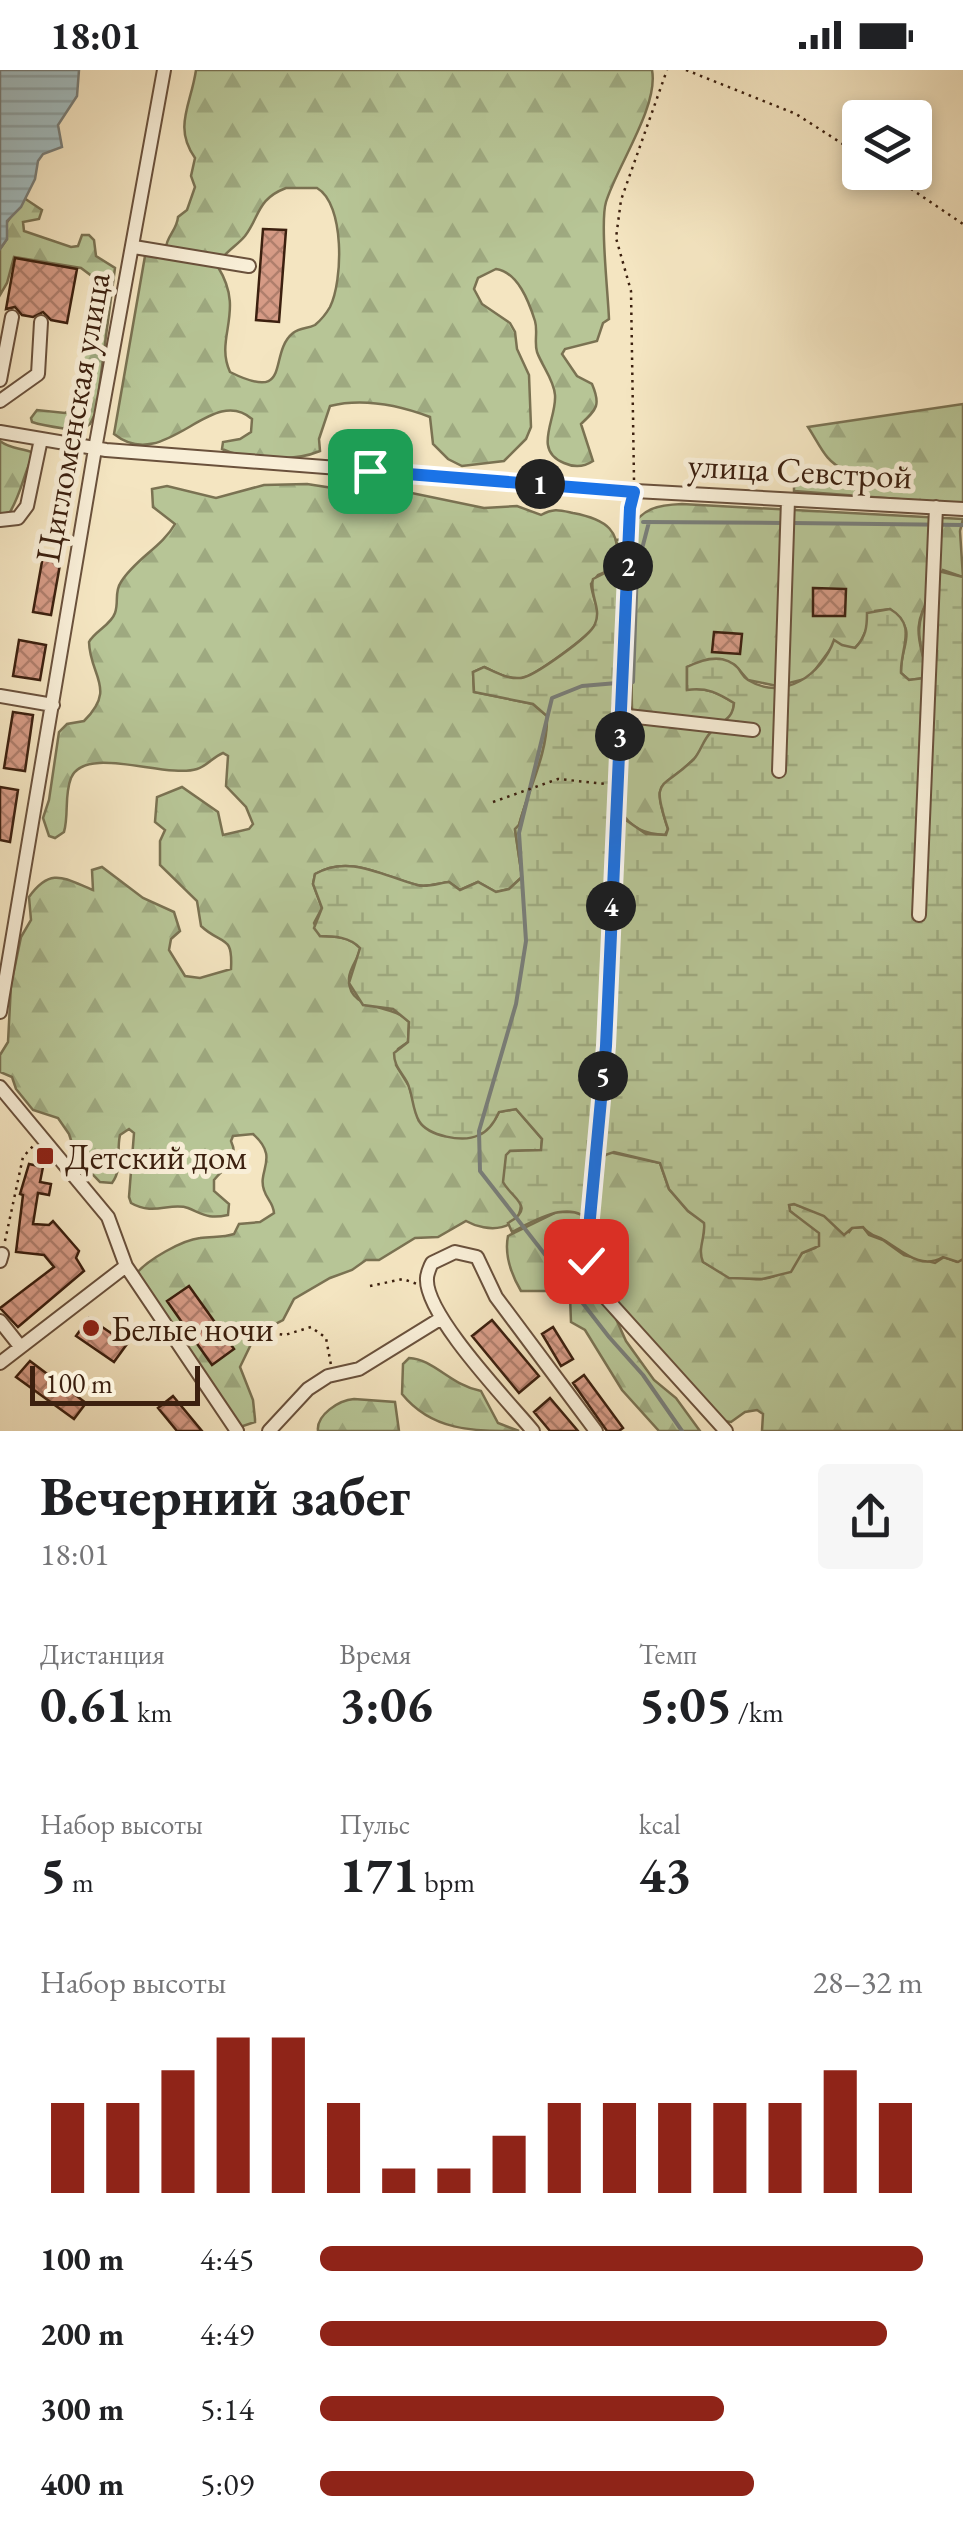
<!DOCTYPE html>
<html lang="ru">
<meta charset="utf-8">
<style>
:root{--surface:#fff;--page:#f6f6f6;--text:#202124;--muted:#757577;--accent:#8f2418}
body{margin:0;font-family:"EB Garamond",serif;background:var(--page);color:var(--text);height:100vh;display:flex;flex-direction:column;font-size:38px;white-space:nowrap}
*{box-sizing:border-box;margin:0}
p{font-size:32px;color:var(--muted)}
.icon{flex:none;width:55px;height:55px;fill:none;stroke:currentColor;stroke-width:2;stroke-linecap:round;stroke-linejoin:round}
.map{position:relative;height:1361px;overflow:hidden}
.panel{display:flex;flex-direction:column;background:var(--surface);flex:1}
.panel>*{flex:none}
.buttons{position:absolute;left:842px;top:30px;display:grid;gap:20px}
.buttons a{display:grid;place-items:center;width:90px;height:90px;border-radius:10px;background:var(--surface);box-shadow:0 5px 15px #0003;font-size:50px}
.scale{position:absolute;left:30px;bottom:25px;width:170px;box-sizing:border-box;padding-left:10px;border:5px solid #3c200f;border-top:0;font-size:28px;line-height:35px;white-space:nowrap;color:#3c200f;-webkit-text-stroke:8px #f8eed7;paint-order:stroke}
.pin{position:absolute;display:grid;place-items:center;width:85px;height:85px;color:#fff;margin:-42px;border-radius:20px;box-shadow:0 5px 15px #0006}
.km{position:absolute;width:50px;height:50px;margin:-25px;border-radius:50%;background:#222;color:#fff;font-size:28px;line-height:50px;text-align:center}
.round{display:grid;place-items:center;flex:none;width:105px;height:105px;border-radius:10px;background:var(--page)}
.head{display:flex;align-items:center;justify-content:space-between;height:170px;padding:0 40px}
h1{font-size:55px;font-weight:700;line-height:75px}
.metrics{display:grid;grid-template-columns:repeat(3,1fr);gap:15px;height:170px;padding:10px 40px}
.metrics div{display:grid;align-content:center}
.metrics b{font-size:50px;font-weight:700}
.metrics small{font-size:28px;font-weight:400}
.metrics p{font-size:28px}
.chart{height:280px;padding:20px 40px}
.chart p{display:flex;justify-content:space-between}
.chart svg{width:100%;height:180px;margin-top:10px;stroke:var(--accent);stroke-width:6}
ul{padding:0 40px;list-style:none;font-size:32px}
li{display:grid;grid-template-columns:160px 120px 1fr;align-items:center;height:75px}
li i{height:25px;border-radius:12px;background:var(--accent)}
.status{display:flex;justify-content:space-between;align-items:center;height:70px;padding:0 50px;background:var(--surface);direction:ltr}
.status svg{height:28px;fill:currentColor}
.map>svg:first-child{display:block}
.forest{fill:url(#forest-firs);stroke:#7a7252;stroke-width:2.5;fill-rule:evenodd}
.wetland{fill:url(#wetland-marsh);stroke:#7a7252;stroke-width:2.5}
.water{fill:url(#water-rules);stroke:#797e79;stroke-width:2.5}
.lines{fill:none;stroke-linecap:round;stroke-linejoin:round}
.stream{stroke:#797e79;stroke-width:4}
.building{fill:url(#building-cross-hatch);stroke:#3c200f;stroke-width:2.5}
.minor-casing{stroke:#6a513c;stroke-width:16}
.path{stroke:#3c200f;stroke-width:2.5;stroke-dasharray:2.5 5;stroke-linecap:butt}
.minor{stroke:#f8eed7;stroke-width:12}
.route-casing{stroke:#fff;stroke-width:20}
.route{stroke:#1a73e8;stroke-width:12}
.poi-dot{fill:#8f2418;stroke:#f8eed7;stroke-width:4}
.labels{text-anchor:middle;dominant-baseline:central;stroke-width:10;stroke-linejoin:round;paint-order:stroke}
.street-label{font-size:35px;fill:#3c200f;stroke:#f8eed7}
.poi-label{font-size:35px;fill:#3c200f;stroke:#f8eed7;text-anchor:start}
</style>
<div class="status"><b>18:01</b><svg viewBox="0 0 49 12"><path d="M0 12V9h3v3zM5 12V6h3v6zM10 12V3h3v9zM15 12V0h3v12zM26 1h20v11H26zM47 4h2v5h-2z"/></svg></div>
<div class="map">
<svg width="963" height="1361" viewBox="0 0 963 1361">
<defs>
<pattern id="forest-firs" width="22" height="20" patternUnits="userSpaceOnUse" patternTransform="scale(2.5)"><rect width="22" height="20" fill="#b7c596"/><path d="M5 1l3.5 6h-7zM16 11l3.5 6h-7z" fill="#9ea980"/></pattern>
<pattern id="wetland-marsh" width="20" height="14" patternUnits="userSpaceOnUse" patternTransform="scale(2.5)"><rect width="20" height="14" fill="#b7c596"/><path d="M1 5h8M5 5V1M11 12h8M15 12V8" fill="none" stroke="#9ea980"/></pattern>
<pattern id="water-rules" width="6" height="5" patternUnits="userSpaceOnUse" patternTransform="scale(2.5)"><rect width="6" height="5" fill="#a2bcbf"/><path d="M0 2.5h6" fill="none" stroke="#8ca1a3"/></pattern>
<pattern id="building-cross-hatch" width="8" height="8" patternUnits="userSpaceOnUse" patternTransform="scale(2.5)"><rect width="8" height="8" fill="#d69b86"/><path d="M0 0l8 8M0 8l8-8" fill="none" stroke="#af7e6c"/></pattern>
</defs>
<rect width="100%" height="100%" fill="#f4e5c1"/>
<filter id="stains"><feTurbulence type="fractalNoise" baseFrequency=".002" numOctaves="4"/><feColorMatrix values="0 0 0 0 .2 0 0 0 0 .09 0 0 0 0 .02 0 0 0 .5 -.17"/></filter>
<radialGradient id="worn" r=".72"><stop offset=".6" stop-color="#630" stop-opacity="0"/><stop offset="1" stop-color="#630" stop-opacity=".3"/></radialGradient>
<path class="forest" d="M196 0H652C659 36 617 96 606 132 600 152 608 223 609 249L603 253 597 271 565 279 562 284 577 306 592 314C601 335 597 339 581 354L593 391C584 397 575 398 564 393 532 380 557 349 555 325 554 310 542 296 537 282 534 272 538 261 535 251 529 232 518 202 496 199L478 208 474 219 482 234 510 253 515 262 517 279 529 305 531 357 526 369 504 391 462 396 448 389 433 374 430 347C398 335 363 328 330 336L319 369 320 381C294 392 248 391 222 379L223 372 240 369 251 362 252 349C211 313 165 405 114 364L145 186 166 178C166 167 177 160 178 147L187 140 195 117 191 106 195 88C173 57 191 35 196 0ZM286 118H317C345 134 343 211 330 237 326 244 321 250 315 255 307 259 300 257 293 263 267 284 294 334 230 302 214 267 246 242 218 197 222 183 236 177 245 166 260 146 257 129 286 118Z
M24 128 42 140 39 149 23 152 24 161 71 177 78 176 82 165H89L94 170 96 186 115 198 96 342 90 354 80 361C64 358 47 357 32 352L31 348 37 340 65 343 76 338 77 323 85 315 80 292 91 267 86 256 89 232 95 228 93 207 81 198 14 187 7 213 0 225V179L7 169 5 155Z
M963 334V434L794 421V414C811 400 829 417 850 412L845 400C825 392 820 375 808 357Z
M0 371C11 380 21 377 34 383 24 402 22 422 10 442L0 445Z
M307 414 352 421H402L484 438 517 436 541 445C554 438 559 440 573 443 605 449 624 460 615 498L598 505 591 514C592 528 601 539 596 553 592 565 533 607 522 608 507 610 497 603 484 597L473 602 474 622 533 634 547 646C548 684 528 720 519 755L515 760 522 807 509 819 496 822 478 812 460 820 449 812C439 813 426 818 417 815 383 806 349 784 315 804L313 814 322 838 314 853 320 866C334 866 350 867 360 878 359 889 350 896 349 908 347 943 393 932 409 952L408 972 398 979 396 995 409 1016 419 1051C450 1067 480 1081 499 1042L516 1039 542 1069 541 1080 510 1081C500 1096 507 1121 521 1131 522 1162 487 1163 466 1151L438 1167 415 1168 379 1190H366L352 1200 330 1208 294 1229 283 1250 256 1264 240 1297 253 1330 255 1349V1352L240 1357 136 1204C147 1190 182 1170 200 1168 212 1166 222 1168 234 1164L239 1154 260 1152 274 1143C273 1132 267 1130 264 1120 257 1100 280 1088 253 1064L233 1066 231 1071C240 1091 226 1095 214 1110V1121L229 1134 228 1145C209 1149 205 1145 188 1138 171 1132 153 1146 131 1133L129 1127 134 1063 129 1059 120 1065C116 1083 123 1098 112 1113L100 1112 77 1088 69 1064 58 1048 33 1040 16 1019 12 1007 0 1002V985L8 972 11 915 21 867 31 850 29 827C51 796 65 809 93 820L92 800 102 797 143 828 174 842 180 861 171 869 169 880 185 906 200 908 231 899C233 863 222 876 201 856L197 831 160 795V771L165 760 155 752 157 727 182 717 218 742 223 765 249 759 253 754 246 737 226 716 228 686 223 683C213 687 207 696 197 699 166 709 85 674 71 708 64 726 69 744 64 762L55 768 49 766 43 748 49 730 59 662 67 654 84 651C117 618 90 607 89 572 95 561 111 555 115 543 119 532 114 522 121 512 135 489 162 477 175 454L153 437 152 419 167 416 216 428 264 415Z
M682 434 963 449 960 461 963 507 943 500C919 551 910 547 928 604L925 608 909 610 901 603C900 573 920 563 890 539L875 541 861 571 855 578 832 577 809 608 777 616 748 610 735 595 720 589H709L687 597V619C707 617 718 623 734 633 733 647 727 649 717 657 706 666 703 680 694 689 662 721 650 706 668 759L665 765C646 764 631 759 621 741L632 647 629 460C643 438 657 435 682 434Z
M609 1082 660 1093 669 1119 688 1141 704 1152C706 1167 699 1177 703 1192 738 1213 778 1220 802 1183L815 1178 808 1158 790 1141 789 1135 794 1134 824 1145 849 1162 852 1158 863 1157 869 1165 883 1170 904 1185 935 1193 944 1187 957 1192 963 1189V1361H762L763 1344 757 1340 745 1342 731 1352 724 1351C693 1318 623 1255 607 1217 597 1191 598 1160 599 1132 599 1115 594 1093 609 1082Z
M557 1142H577L588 1149 594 1200 626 1271 654 1310 676 1328 700 1361H659L622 1320 585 1260 571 1252 570 1226 560 1221H521C511 1204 504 1186 508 1166Z
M409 1288C434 1289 450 1315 481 1321L498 1353 519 1361C472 1361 432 1361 402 1324L403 1294Z
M354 1329 395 1332 399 1361H318C316 1345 339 1330 354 1329Z"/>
<path class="wetland" d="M629 468 632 642 623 695 620 741 626 750 646 764 666 765 668 759C650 705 662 721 694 689 701 681 703 670 711 662 721 651 733 650 734 633 718 623 707 617 687 620V597C703 589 724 583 738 598 742 603 742 606 748 610 784 632 822 604 834 570L842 575 855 578C866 567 867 557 867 543L890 539C918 555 900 578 901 603L909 610 924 608 928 604C911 548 921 552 938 501L963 507V1189L958 1192 943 1187C921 1200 904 1182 884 1170 875 1165 870 1166 863 1157L852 1158 844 1165 824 1146 794 1134 789 1135 790 1141 819 1163V1176L802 1183 791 1202 762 1209 729 1208 703 1192C697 1178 706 1167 704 1153L688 1141 669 1119 660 1093 614 1082 605 1085 599 1094 598 1153 592 1154C572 1127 536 1150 512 1162L508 1153C537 1137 512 1129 503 1112L506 1085 510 1081 541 1080 542 1069 516 1039 499 1042C495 1051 489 1061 479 1065 463 1073 428 1066 419 1051 412 1039 413 1024 407 1012 401 1001 394 996 394 983L408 972 409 952 393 939 363 935 349 913 360 878C350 867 334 866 320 866L314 858 322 838 313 814 315 804C349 784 383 806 417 815 427 818 439 813 449 812L460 820 478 812 496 822 509 819 522 807 515 759 519 755C528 720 548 684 547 646L533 634 474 622 473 602 484 597C497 603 507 609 521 608 533 607 591 566 595 554 602 538 589 525 593 509L615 498 619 482 616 470Z"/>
<path class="water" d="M0 0H79L77 26 58 55 62 77 43 84 38 91 35 109 21 137 7 151V169L0 179Z"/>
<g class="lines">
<path class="stream" d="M643 452 783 453
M793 453 963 455
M617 613 582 616 552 628 519 763 526 871 516 934 479 1061 480 1101 609 1267 643 1305 682 1361
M627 613 633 612 637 498 649 452"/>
</g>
<path class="building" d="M263 159 286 160 279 252 256 250Z
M15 188 77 199 67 253 51 250 43 242 33 247 22 245 15 237 6 239Z
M43 486 61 489 51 545 33 542Z
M813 518 846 519 845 546H813Z
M714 562 742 564 740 584 712 582Z
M19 570 46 575 40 610 13 606Z
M13 642 33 645 25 701 4 698Z
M0 717 18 720 10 772 0 770Z
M29 1094 43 1097 40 1112 51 1114 49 1125 38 1123 33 1154 49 1155 53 1151 79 1181 76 1188 84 1201 18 1257 0 1238 54 1197 44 1185 16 1182 23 1125 20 1124Z
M189 1216 234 1279 212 1295 167 1231Z
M89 1248 127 1274 114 1292 76 1266Z
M492 1250 539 1306 519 1323 472 1266Z
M553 1257 573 1289 561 1296 542 1264Z
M30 1291 86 1333 74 1349 16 1307Z
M584 1305 623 1358 619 1361H607L573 1313Z
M173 1326 202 1361H177L158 1338Z
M550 1328 578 1361H550L534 1342Z"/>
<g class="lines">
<defs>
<path id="minor" d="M134 177 249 196
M0 310 12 247
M0 331 38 304 41 252
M0 362 106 380 635 421 963 439
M635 421 630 438 606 976 587 1191 595 1216 726 1361
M0 450 18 448 27 436 41 369
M0 626 53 635
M623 638 628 646 753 660
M779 701 788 430
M919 845 936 437
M0 942 95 379 164 0
M0 1017 108 1147 126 1196 237 1361
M0 1191 2 1184
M0 1251 19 1275
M0 1293 126 1196
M269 1361 308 1319 328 1306 359 1299 440 1249
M533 1361C508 1331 424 1244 427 1208 427 1205 430 1196 432 1193L455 1182 477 1187 496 1227 596 1361"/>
</defs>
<use href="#minor" class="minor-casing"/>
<path class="path" d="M686 0 796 44 860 85
M886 102 963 154
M634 410 631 221 616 168 621 130 667 0
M493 732 558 709 607 714
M5 1171 23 1087 34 1075
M370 1216 403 1209 417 1214
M250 1260 285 1265 311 1257 326 1268 331 1295"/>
<use href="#minor" class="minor"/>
</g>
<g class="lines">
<defs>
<path id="route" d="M370 401 634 422 630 438 606 976 586 1191"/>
</defs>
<use href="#route" class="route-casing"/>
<use href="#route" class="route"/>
</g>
<g class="poi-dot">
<rect x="35" y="1076" width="20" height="20" rx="5"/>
<circle cx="91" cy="1258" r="10"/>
</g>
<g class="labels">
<g class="street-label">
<text transform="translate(72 347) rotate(-80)">Цигломенская улица</text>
<text transform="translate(800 400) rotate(3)">улица Севстрой</text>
</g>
<g class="poi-label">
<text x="65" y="1086">Детский дом</text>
<text x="111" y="1258">Белые ночи</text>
</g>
</g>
<rect width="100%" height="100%" filter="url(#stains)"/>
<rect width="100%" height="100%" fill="url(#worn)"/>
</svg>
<div class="buttons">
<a><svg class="icon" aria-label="layers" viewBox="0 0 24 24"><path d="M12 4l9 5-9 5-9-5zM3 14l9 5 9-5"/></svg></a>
</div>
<div class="scale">100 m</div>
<div class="pin" style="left:370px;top:401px;background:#1e9e55"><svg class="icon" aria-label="arrive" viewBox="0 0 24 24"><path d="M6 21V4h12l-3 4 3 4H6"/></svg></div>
<div class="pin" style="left:586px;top:1191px;background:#d93025"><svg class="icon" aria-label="check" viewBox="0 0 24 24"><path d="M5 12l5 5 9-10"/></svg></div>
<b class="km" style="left:540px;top:414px">1</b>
<b class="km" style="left:628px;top:496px">2</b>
<b class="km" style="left:620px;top:666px">3</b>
<b class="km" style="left:611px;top:836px">4</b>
<b class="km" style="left:603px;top:1006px">5</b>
</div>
<section class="panel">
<div class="head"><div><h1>Вечерний забег</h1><p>18:01</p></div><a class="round"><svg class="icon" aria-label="share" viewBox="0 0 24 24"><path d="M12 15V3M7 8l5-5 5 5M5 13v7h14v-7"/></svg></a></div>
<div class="metrics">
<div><p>Дистанция</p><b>0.61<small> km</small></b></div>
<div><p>Время</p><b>3:06</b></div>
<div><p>Темп</p><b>5:05<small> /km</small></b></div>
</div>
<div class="metrics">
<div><p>Набор высоты</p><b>5<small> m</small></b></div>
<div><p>Пульс</p><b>171<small> bpm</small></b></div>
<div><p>kcal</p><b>43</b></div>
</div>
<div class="chart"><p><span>Набор высоты</span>28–32 m</p>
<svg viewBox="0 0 160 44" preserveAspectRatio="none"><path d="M5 44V22M15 44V22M25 44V14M35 44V6M45 44V6M55 44V22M65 44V38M75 44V38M85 44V30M95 44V22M105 44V22M115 44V22M125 44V22M135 44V22M145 44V14M155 44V22"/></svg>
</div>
<ul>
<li><b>100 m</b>4:45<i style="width:100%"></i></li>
<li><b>200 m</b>4:49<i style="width:94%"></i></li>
<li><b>300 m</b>5:14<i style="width:67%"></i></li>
<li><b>400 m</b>5:09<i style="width:72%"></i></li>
</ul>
</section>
